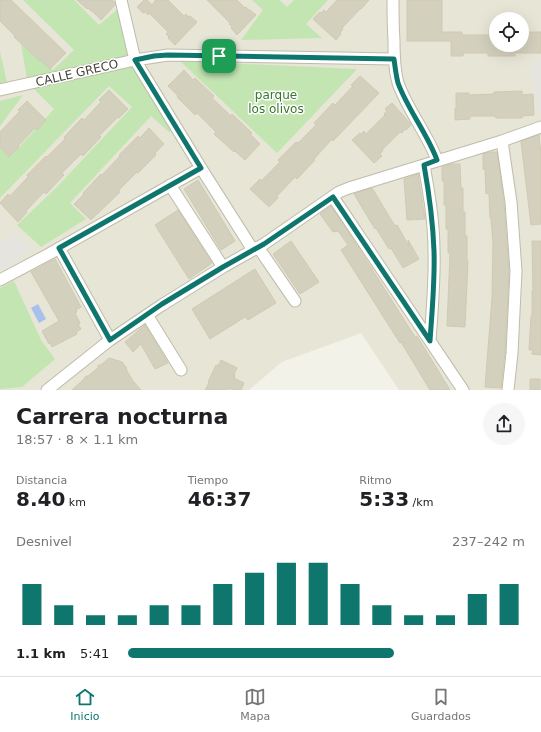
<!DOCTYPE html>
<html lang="es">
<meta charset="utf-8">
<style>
:root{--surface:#fff;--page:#f6f6f6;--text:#202124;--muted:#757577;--line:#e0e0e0;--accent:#0f766e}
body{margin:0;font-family:"DejaVu Sans",sans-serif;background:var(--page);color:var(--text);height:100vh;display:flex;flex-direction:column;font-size:15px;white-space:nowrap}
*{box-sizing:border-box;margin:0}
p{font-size:13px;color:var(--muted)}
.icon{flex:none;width:22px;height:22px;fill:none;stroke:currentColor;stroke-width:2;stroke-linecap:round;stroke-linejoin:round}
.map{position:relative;height:390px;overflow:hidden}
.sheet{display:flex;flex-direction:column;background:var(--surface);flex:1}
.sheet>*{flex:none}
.fabs{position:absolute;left:489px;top:12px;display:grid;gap:8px}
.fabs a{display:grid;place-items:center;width:40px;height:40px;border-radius:50%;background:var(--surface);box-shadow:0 4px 16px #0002;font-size:20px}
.pin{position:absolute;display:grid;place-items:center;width:34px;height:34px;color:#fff;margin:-17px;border-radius:8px;box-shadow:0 2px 6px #0006}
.round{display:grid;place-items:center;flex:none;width:42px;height:42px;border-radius:21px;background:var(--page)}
.overview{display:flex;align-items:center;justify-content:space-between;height:68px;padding:0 16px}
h1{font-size:22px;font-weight:600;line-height:30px}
.figures{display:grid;grid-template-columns:repeat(3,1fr);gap:6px;height:68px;padding:4px 16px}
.figures div{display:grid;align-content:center}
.figures b{font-size:20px;font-weight:600}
.figures small{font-size:11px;font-weight:400}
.figures p{font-size:11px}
.chart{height:112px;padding:8px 16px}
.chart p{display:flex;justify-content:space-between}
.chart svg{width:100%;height:72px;margin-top:4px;stroke:var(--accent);stroke-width:6}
ul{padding:0 16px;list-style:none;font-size:13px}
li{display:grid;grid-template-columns:64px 48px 1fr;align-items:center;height:30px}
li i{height:10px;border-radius:5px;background:var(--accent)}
.dock{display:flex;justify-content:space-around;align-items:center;height:56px;border-top:1px solid var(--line);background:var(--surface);font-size:11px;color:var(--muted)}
.dock a{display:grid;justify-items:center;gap:2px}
.dock .active{color:var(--accent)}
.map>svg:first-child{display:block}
.residential{fill:#e7e5d6;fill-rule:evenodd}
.green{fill:#c3e5b2}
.parking{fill:#e5e4df}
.water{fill:#a7c1ed}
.building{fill:#d4d0be;stroke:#cfcab1}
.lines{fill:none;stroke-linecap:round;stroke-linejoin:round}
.minor-casing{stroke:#bebcab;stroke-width:13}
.minor{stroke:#fff;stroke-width:11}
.route-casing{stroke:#fff;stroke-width:8}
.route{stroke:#0f766e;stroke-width:5}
.labels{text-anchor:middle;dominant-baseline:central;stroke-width:3;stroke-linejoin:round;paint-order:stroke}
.street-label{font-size:12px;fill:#464337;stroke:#fff}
.park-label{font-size:12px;fill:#38752d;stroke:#fff}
</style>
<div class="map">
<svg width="541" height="390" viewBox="0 0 541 390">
<rect width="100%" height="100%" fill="#f3f2e8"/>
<path class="residential" d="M0 0H541V390H399L361 333 282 362 249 390H0ZM496 19H522V45H496Z"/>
<path class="green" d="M23 0H74L99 25 118 9 131 57 27 79 21 44 53 70 74 50Z
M252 0H279L287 7 294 0H328L306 24 322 38 241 40 263 10Z
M0 51 7 83 0 84Z
M180 61 357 69 277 153Z
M133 64 173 130 169 132 151 116 70 203 86 219 41 247 17 225 56 188 132 107 109 86 0 198V147L10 157 54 109 32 87Z
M23 95 0 126V101Z
M14 281 41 340 55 359 22 387 2 389H0V288Z"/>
<path class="parking" d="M541 60V112H538L530 61Z
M14 231 32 249 14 263 0 270V239L1 241Z"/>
<path class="water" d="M38 304 46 319 39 323 31 308Z"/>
<path class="building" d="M0 0H11L66 53 50 69 40 60V61L14 37 15 36 0 21Z
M77 0H112L114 2 115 5 101 20 92 11H91L88 8 87 9Z
M144 0H147L152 5 156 0H168L184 16 186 14 188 17 190 16 197 22 175 45 168 38 169 37 166 34 168 32 149 13 148 15 145 12 143 13 137 7Z
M207 0H237L245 8 246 7 249 10H250L256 15 237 35 231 28 232 27 229 24 230 23Z
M337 0H369L361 9H360L342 28 343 29 340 33 341 34 336 40 313 19 320 12 321 13 324 10 326 12Z
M407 0H442V32H462V35H489V30H496V45H522V32H541V53H515V56H488V53H463V56H451V41H407Z
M184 70 193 80 195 78 214 96 212 98 231 116 232 114 252 133 250 134 260 144 245 160 235 151 234 152 214 134 216 132 197 113 195 115 177 97 178 96 168 86Z
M360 76 379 93 333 141 332 139 314 159 315 160 297 179 295 177 277 196 278 198 269 207 250 189 260 179 261 181 280 162 278 160 296 142 298 143 316 125 314 123 333 103 335 105 353 86 351 85Z
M109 90 128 109 119 118 118 117 99 136 101 137 83 156 81 154 62 173 64 175 46 194 44 192 26 211 27 212 18 222 0 203 8 194 10 196 28 177 27 175 46 156 47 157 65 139 64 137 82 118 84 120 101 102 99 100Z
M522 91V95L533 94 534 115 522 116V118H496L495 116H470V119L455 120V108H456V93H469V95L494 94V92Z
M27 101 46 120 37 130 35 128 18 146 19 147 9 157 0 147V132L20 111 18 110Z
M392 103 409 122 411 125 406 130 405 129 402 133 400 132 382 150 383 151 380 154 382 156 374 163 352 140 360 133 361 134 364 131 366 134 385 115 384 114 387 111 385 109Z
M149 128 164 144 155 153 156 155 138 173 137 172 118 191 120 192 91 220 74 204 84 194 83 193 101 174 102 175 120 156 119 155 138 136 140 138Z
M539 135 541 154V224L531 225 521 141Z
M490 152H497L504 203 509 271 505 352 501 388 485 387 492 298 493 243 491 218H490L489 193 486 194 485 169H483V154Z
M451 164H460L461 188H463V212H465V236H467V261H468L465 327 447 326 450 253H448V229H446V205H444V181H442V167Z
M418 174 425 219 407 220 404 179Z
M198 180 235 241 221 250 184 189Z
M372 188 395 226 397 225 409 246 408 240 419 259 403 268 391 248 389 249 376 228 375 229 354 194Z
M331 206 360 250 415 337 417 336 450 390H430L401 342 400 343 341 250 348 245 338 231 333 232 320 214Z
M178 210 212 263 189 279 155 225Z
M291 241 319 282 300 294 273 254Z
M532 241H541V355L532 354 533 350H529L531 316H532V291H533Z
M55 259 81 307 76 310 77 312 75 313 80 323 78 324 81 329 76 332 77 334 52 347 50 343 49 344 42 331 59 321 31 272Z
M255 269 276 303 248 320 245 317 210 339 192 309Z
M145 325 168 363 155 369 141 344 133 352 125 342Z
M109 358 122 362 126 367 127 371 133 381 141 390H72L84 379 86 376H88L98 368V365H101Z
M221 360 237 368 234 374 235 375 234 378 244 383 241 390H234L229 388 228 390H205L209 383 208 382 216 365 218 366Z
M530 379H540V390H530Z"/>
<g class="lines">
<defs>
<path id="minor" d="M121 0 135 60 201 168 253 250
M393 0C393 13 393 27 394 40 394 55 394 69 398 83 408 111 427 133 437 160
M0 90 135 60 168 55 394 59
M502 141 511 202 516 271 512 353 508 390
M424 165C429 193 434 222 434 251 435 281 432 311 430 341
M170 185 223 267
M333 197 463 390
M258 247 295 301
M59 248 110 340
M0 280 49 254 201 168
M147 315 181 370
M47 390 110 340 162 305 223 267 264 244 339 192 349 188 502 141 541 127"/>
</defs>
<use href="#minor" class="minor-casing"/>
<use href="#minor" class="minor"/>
</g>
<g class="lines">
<defs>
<path id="route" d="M168 55 394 59C395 67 396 75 398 83 408 110 427 133 437 160L424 165C429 193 433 222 434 251 435 281 432 311 430 341L333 197 264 244 223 267 162 304 110 340 59 248 201 168 135 60 154 56Z"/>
</defs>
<use href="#route" class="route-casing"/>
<use href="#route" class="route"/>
</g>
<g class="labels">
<g class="street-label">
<text transform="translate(77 73) rotate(-13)">CALLE GRECO</text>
</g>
<g class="park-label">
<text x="276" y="95">parque<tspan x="276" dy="14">los olivos</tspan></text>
</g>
</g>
</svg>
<div class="fabs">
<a><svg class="icon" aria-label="locate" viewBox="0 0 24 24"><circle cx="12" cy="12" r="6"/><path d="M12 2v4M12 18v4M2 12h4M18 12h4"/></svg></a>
</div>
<div class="pin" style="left:219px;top:56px;background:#1e9e55"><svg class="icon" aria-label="arrive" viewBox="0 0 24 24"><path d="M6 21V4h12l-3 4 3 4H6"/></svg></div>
</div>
<section class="sheet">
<div class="overview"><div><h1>Carrera nocturna</h1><p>18:57 · 8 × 1.1 km</p></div><a class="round"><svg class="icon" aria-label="share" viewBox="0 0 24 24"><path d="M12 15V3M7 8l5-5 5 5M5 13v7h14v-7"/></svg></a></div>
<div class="figures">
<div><p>Distancia</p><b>8.40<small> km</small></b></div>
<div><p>Tiempo</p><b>46:37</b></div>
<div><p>Ritmo</p><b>5:33<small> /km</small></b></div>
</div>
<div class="chart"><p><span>Desnivel</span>237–242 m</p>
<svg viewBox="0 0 160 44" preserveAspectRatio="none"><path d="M5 44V19M15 44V32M25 44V38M35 44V38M45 44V32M55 44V32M65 44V19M75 44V12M85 44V6M95 44V6M105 44V19M115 44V32M125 44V38M135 44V38M145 44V25M155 44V19"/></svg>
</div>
<ul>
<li><b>1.1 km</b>5:41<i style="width:67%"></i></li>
</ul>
</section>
<nav class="dock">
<a class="active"><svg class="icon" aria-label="home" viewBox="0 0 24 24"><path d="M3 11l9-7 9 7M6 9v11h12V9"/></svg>Inicio</a>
<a><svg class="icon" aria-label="map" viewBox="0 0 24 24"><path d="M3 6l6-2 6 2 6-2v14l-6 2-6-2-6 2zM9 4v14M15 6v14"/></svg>Mapa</a>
<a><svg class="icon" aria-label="saved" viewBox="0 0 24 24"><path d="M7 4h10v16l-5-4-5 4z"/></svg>Guardados</a>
</nav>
